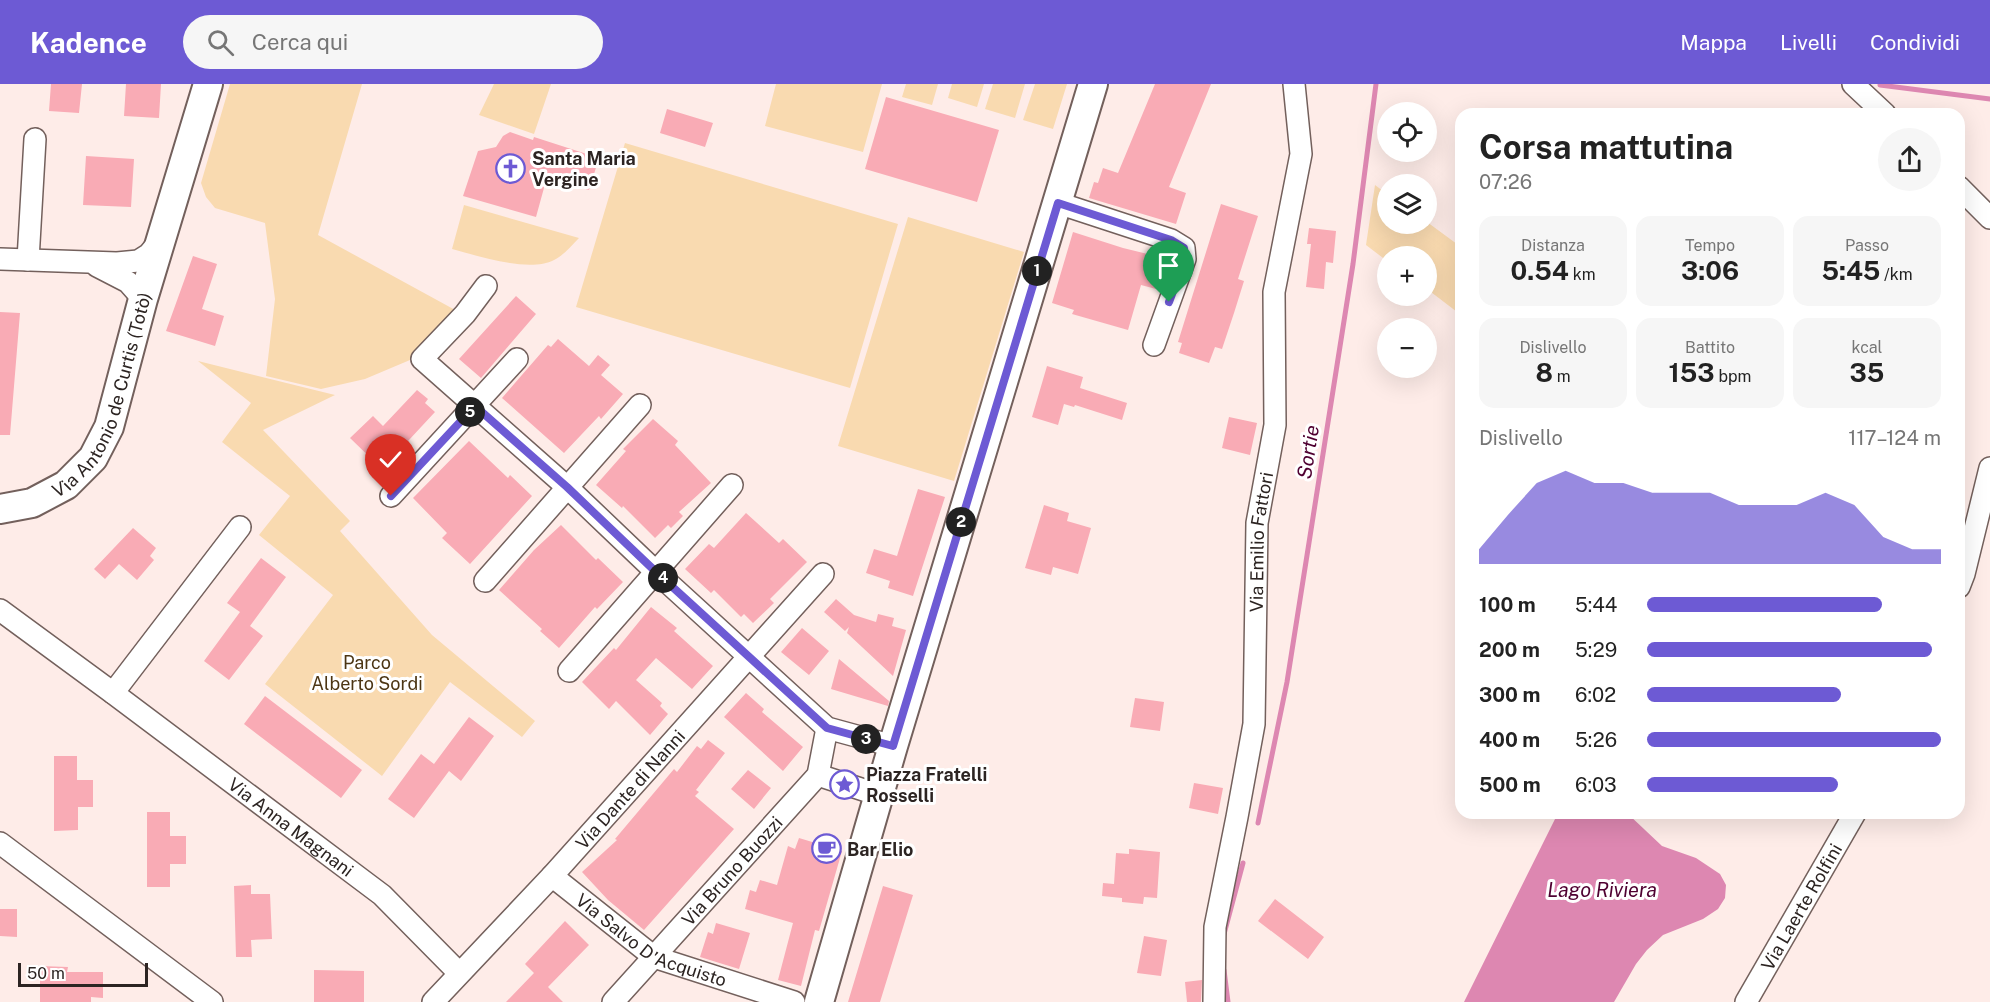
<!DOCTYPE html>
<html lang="it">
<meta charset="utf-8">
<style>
:root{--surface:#fff;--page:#f6f6f6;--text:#222;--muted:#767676;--accent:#6d5ad4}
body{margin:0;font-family:"Public Sans",sans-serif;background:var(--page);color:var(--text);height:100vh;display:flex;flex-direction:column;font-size:22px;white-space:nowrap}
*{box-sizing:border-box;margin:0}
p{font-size:20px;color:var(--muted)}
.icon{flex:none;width:33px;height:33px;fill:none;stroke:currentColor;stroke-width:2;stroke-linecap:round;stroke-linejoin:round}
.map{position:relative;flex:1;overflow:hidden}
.details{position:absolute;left:1455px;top:24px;width:510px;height:711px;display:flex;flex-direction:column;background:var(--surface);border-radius:18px;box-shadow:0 6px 24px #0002}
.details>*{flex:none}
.tools{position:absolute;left:1377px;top:18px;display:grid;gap:12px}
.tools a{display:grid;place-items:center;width:60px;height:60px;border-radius:50%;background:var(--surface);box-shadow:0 6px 24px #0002;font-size:30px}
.scale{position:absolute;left:18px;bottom:15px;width:130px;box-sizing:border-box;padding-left:6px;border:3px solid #2c2422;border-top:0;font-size:16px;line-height:21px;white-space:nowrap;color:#2c2422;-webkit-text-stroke:4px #fff;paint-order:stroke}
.pin{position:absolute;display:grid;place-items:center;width:51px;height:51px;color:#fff;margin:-62px -26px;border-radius:50% 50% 50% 0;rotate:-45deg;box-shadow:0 0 6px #0007}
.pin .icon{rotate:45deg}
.km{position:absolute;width:30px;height:30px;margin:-15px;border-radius:50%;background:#222;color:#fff;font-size:16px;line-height:30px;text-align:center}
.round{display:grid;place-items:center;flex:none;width:63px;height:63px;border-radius:32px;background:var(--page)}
.overview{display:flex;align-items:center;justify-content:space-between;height:102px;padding:0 24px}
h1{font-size:33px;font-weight:700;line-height:45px}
.figures{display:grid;grid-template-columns:repeat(3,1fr);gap:9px;height:102px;padding:6px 24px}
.figures div{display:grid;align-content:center;border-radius:15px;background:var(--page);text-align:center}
.figures b{font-size:26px;font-weight:700}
.figures small{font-size:16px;font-weight:400}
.figures p{font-size:16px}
.chart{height:168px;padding:12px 24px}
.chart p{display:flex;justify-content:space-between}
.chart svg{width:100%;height:108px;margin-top:6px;fill:var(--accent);opacity:.7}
ul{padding:0 24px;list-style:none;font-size:20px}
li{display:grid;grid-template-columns:96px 72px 1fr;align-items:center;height:45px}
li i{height:15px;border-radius:8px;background:var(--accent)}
header{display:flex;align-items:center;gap:36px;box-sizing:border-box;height:84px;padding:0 30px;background:var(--accent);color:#fff}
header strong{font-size:28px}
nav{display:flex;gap:33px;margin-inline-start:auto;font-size:21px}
.search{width:420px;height:54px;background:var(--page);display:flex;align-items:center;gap:15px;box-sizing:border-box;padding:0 21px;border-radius:33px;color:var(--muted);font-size:22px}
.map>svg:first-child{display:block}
.green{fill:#f9dab0}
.water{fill:#dd87b1}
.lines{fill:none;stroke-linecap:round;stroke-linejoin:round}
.stream{stroke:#dd87b1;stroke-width:5}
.building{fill:#f9abb5}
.street-casing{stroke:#73605c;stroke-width:24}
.secondary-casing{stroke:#73605c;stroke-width:32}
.street{stroke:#fff;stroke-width:21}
.secondary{stroke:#fff;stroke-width:28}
.route-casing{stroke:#fff;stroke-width:12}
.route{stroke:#6d5ad4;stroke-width:8}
.labels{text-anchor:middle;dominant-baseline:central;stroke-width:6;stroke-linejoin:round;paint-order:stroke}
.poi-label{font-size:18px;font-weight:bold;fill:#2c2422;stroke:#fff;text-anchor:start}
.street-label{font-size:18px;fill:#2c2422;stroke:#fff}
.park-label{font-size:18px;fill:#4c3513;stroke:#fff}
.water-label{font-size:20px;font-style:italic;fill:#4f0031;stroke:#fff}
</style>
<header>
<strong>Kadence</strong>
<div class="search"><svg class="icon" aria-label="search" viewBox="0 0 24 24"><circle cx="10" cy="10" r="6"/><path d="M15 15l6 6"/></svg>Cerca qui</div>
<nav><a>Mappa</a><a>Livelli</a><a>Condividi</a></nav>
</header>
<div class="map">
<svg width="1990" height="918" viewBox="0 0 1990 918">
<rect width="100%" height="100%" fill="#feece8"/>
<path class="green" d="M230 0H362L318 151 457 227 410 276 365 295 321 305 266 292 275 215 265 139 215 124 206 113 201 99Z
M494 0H551L534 50 479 31Z
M776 0H882L863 68 765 42Z
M906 0H938L932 21 902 13Z
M952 0H984L977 23 948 14Z
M993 0H1025L1015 34 985 25Z
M1035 0H1067L1053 45 1023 36Z
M625 59 898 140 850 304 576 223Z
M1375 101 1387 110 1388 140H1426L1427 138 1461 163V231L1427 205 1426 172H1388L1387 177 1366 161Z
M464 121 579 154C571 162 564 171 554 176 529 189 478 172 452 165Z
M908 133 1024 168 954 397 838 362Z
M198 277 335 311 263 346 350 437 340 447 432 551 535 637 522 653 450 598 382 692 265 600 333 511 259 451 290 412 222 358 251 319Z"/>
<path class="water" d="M1558 729H1627L1662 762 1696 774 1720 790 1726 801 1725 814 1718 825 1703 835 1663 851 1647 866 1636 880 1614 918H1464Z"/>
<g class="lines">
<path class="stream" d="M1880 1 1990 15
M1258 739 1287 598 1353 180 1376 0
M1224 850 1243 779
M1224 886 1228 918"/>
</g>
<path class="building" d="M51 0H82L79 29 49 27Z
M126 0H161L159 34 124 32Z
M1155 0H1211L1169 103 1186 109 1176 140 1089 114 1094 98 1098 99 1103 84 1118 89Z
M886 13 999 46 977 118 865 85Z
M667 25 713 39 705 63 660 49Z
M510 48 533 56 534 53 599 74 589 106 547 93 536 133 463 112 478 67 496 63 503 52Z
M86 72 134 75 131 123 83 121Z
M1221 120 1258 132 1238 195 1244 197 1234 229 1222 265 1215 263 1209 279 1179 269 1182 259 1178 258Z
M1309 144 1336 147 1333 179 1326 178 1324 205 1306 203 1311 160H1307Z
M1073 148 1123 164 1164 174 1156 205 1141 201 1128 246 1072 230 1074 226 1052 219Z
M193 172 217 180 202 225 224 232 215 262 166 247Z
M516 212 536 230 481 294 459 275Z
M0 228 20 229 10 351H0Z
M558 255 589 282 598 271 610 281 601 291 623 310 601 335 599 332 564 369 502 314 548 261 551 263Z
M1047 282 1083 293 1080 304 1127 319 1122 336 1075 321 1074 323 1064 320 1058 341 1032 333Z
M417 306 428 315 425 319 435 328 382 385 350 354 373 332 383 342Z
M1229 333 1257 339 1250 371 1222 364Z
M653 335 678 357 675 361 711 399 679 428 683 432 671 444 668 441 655 454 623 422 622 424 596 401 626 367 623 365Z
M469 357 508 394 510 391 532 412 470 480 442 454 447 449 413 414Z
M918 405 945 413 913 512 888 504 890 497 866 489 874 465 897 472Z
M1044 421 1069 429 1067 437 1091 444 1078 490 1053 483 1051 491 1025 484Z
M746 429 779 459 783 455 807 478 770 515 774 519 753 539 744 530 741 533 714 506 711 509 685 485 709 460 714 464Z
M561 441 596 476 598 474 623 498 597 525 595 523 559 564 540 547 542 545 499 506 534 466Z
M133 444 156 464 150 472 154 476 137 496 119 480 105 495 94 485Z
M261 474 286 493 250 542 263 552 229 596 204 577 240 528 227 519Z
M836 515 854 531 876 538 878 530 894 534 892 542 906 546 893 592 847 549 849 543 845 547 824 528Z
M651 523 677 544 674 547 713 582 692 605 656 574 636 596 662 619 660 622 668 630 650 651 616 617 609 625 582 598 614 564 616 566Z
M802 544 829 567 809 591 781 568Z
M839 575 889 617 888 622 831 605Z
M746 609 764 625 762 628 803 663 783 687 724 633Z
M265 612 362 686 341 714 244 640Z
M1135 614 1164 618 1160 647 1130 643Z
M469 633 494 652 461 697 449 687 414 734 388 715 421 670 434 680Z
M708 656 725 669 696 706 699 708 695 712 734 745 644 846 608 816 582 788 617 756 615 755 674 685 677 688 697 662 701 665Z
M54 672H77V696H93V723H78V746L54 747Z
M748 686 771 704 754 725 731 705Z
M1194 699 1223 704 1218 730 1189 724Z
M147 728H170V752H186V780H170V803H147Z
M799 754 842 767 819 847 815 846 801 902 778 896 793 839 745 825 750 806 756 808 760 796 777 801 788 762 795 765Z
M1129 765 1160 768 1157 814 1144 813 1143 820 1122 818V814L1102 812 1103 799 1114 800 1116 769 1129 770Z
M251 801V810H270L272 855 251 856 252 873H236L234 802Z
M883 802 913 811 880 918H848Z
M1275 815 1324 853 1308 875 1258 837Z
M0 825H17V853L0 852Z
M565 837 589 861 548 903 563 918H506L534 889 525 880Z
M716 839 750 849 739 885 700 873 708 848 713 850Z
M1144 852 1167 856 1161 892 1137 889Z
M40 882 68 883 67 888H103V914L91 913V918H40Z
M314 886 364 887V918H314Z
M1202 896 1201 918H1187L1185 898Z"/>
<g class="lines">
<defs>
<g id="street">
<path d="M1853 0 1885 30"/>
<path d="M1959 103 1990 134"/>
<path d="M1058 119 1171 156 1184 164 1185 175 1154 261"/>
<path d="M0 175 117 179 138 177 149 170 159 158"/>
<path d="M28 176 35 55"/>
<path d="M97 182 128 198 143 215"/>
<path d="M486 202 465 230 422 275 567 403 655 487 827 644 893 662"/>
<path d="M391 412 517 275"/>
<path d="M485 497 640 321"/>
<path d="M1959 503 1964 490 1990 384"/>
<path id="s1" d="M0 526 113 609 382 811 459 889"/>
<path d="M569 587 732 401"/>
<path d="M113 609 240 443"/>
<path d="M818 691 879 711"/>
<path d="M0 759 212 918"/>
<path id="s2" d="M552 792 654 873 794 918"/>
<path id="s3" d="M433 918 552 792 823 490"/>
<path id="s4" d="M613 918 818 691 827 644"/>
<path id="s5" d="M1214 918 1215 843 1237 733 1254 640 1257 439 1275 341 1274 208 1301 70 1294 0"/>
<path id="s6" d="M1746 918 1855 729"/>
</g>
<g id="secondary">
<path id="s7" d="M0 425 32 419 66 401 93 374 109 343 143 215 208 0"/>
<path d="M819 918 893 662 1093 0"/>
</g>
</defs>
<use href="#street" class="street-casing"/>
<use href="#secondary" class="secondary-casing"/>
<use href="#street" class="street"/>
<use href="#secondary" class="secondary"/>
</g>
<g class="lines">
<defs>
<path id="route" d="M391 412 475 322 567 403 655 487 827 644 893 662 1058 119 1171 156 1184 164 1185 175 1169 218"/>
</defs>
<use href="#route" class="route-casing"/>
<use href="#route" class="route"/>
</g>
<defs>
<symbol id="church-ring" viewBox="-11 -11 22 22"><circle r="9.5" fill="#fff" stroke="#6d5ad4" stroke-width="1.5"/><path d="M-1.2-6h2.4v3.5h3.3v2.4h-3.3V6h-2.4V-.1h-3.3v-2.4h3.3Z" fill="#6d5ad4"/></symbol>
<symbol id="sight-ring" viewBox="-11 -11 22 22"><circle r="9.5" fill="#fff" stroke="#6d5ad4" stroke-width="1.5"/><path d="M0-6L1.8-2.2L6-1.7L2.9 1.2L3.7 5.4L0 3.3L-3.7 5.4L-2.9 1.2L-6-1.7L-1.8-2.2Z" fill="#6d5ad4"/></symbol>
<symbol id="cafe-ring" viewBox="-11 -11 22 22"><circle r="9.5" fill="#fff" stroke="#6d5ad4" stroke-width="1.5"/><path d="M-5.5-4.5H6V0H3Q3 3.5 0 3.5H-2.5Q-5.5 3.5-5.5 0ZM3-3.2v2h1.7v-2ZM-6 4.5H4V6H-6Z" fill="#6d5ad4"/></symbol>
</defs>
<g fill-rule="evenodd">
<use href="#church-ring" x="494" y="68" width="33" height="33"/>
<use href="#sight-ring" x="828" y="684" width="33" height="33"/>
<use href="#cafe-ring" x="810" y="748" width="33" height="33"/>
</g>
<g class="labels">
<g class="poi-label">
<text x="532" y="74">Santa Maria<tspan x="532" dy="21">Vergine</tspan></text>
<text x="866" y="690">Piazza Fratelli<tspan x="866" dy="21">Rosselli</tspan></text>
<text x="847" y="765">Bar Elio</text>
</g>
<g class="street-label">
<text stroke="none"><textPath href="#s7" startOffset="170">Via Antonio de Curtis (Totò)</textPath></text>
<text stroke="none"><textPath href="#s5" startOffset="464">Via Emilio Fattori</textPath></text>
<text stroke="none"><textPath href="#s3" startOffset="290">Via Dante di Nanni</textPath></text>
<text stroke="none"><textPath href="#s1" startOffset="363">Via Anna Magnani</textPath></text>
<text stroke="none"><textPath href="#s4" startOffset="177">Via Bruno Buozzi</textPath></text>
<text stroke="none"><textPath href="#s6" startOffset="110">Via Laerte Rolfini</textPath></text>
<text stroke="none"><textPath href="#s2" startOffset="120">Via Salvo D'Acquisto</textPath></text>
</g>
<g class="park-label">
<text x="367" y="578">Parco<tspan x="367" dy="21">Alberto Sordi</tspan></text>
</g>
<g class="water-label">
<text transform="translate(1308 368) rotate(-81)">Sortie</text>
<text x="1602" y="806">Lago Riviera</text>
</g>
</g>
</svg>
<div class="tools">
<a><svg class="icon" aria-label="locate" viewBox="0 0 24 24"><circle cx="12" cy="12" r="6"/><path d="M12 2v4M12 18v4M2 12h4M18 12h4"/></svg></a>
<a><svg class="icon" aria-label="layers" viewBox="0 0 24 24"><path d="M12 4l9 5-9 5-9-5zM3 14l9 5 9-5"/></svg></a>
<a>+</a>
<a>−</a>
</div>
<div class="scale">50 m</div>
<div class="pin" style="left:1169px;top:218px;background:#1e9e55"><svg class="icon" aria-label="arrive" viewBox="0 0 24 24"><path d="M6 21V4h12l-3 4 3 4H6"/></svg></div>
<div class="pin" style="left:391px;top:412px;background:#d93025"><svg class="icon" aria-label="check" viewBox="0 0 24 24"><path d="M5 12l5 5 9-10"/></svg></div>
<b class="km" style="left:1037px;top:187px">1</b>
<b class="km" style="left:961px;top:438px">2</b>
<b class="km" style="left:866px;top:655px">3</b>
<b class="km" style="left:663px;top:494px">4</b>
<b class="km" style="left:470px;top:328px">5</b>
<section class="details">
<div class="overview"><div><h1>Corsa mattutina</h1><p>07:26</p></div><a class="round"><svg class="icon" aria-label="share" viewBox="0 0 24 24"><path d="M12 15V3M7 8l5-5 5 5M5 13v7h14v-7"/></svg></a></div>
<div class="figures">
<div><p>Distanza</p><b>0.54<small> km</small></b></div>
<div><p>Tempo</p><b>3:06</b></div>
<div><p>Passo</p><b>5:45<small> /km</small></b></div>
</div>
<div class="figures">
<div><p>Dislivello</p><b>8<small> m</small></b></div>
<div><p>Battito</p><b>153<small> bpm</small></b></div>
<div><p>kcal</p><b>35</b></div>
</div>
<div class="chart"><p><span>Dislivello</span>117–124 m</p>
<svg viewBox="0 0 160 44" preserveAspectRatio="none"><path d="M0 44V38L10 24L20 11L30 6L40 11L50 11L60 15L70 15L80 15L90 20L100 20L110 20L120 15L130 20L140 33L150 38L160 38V44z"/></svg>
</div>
<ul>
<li><b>100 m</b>5:44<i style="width:80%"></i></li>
<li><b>200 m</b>5:29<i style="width:97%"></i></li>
<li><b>300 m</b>6:02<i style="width:66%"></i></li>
<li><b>400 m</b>5:26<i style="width:100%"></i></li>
<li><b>500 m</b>6:03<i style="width:65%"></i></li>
</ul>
</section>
</div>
